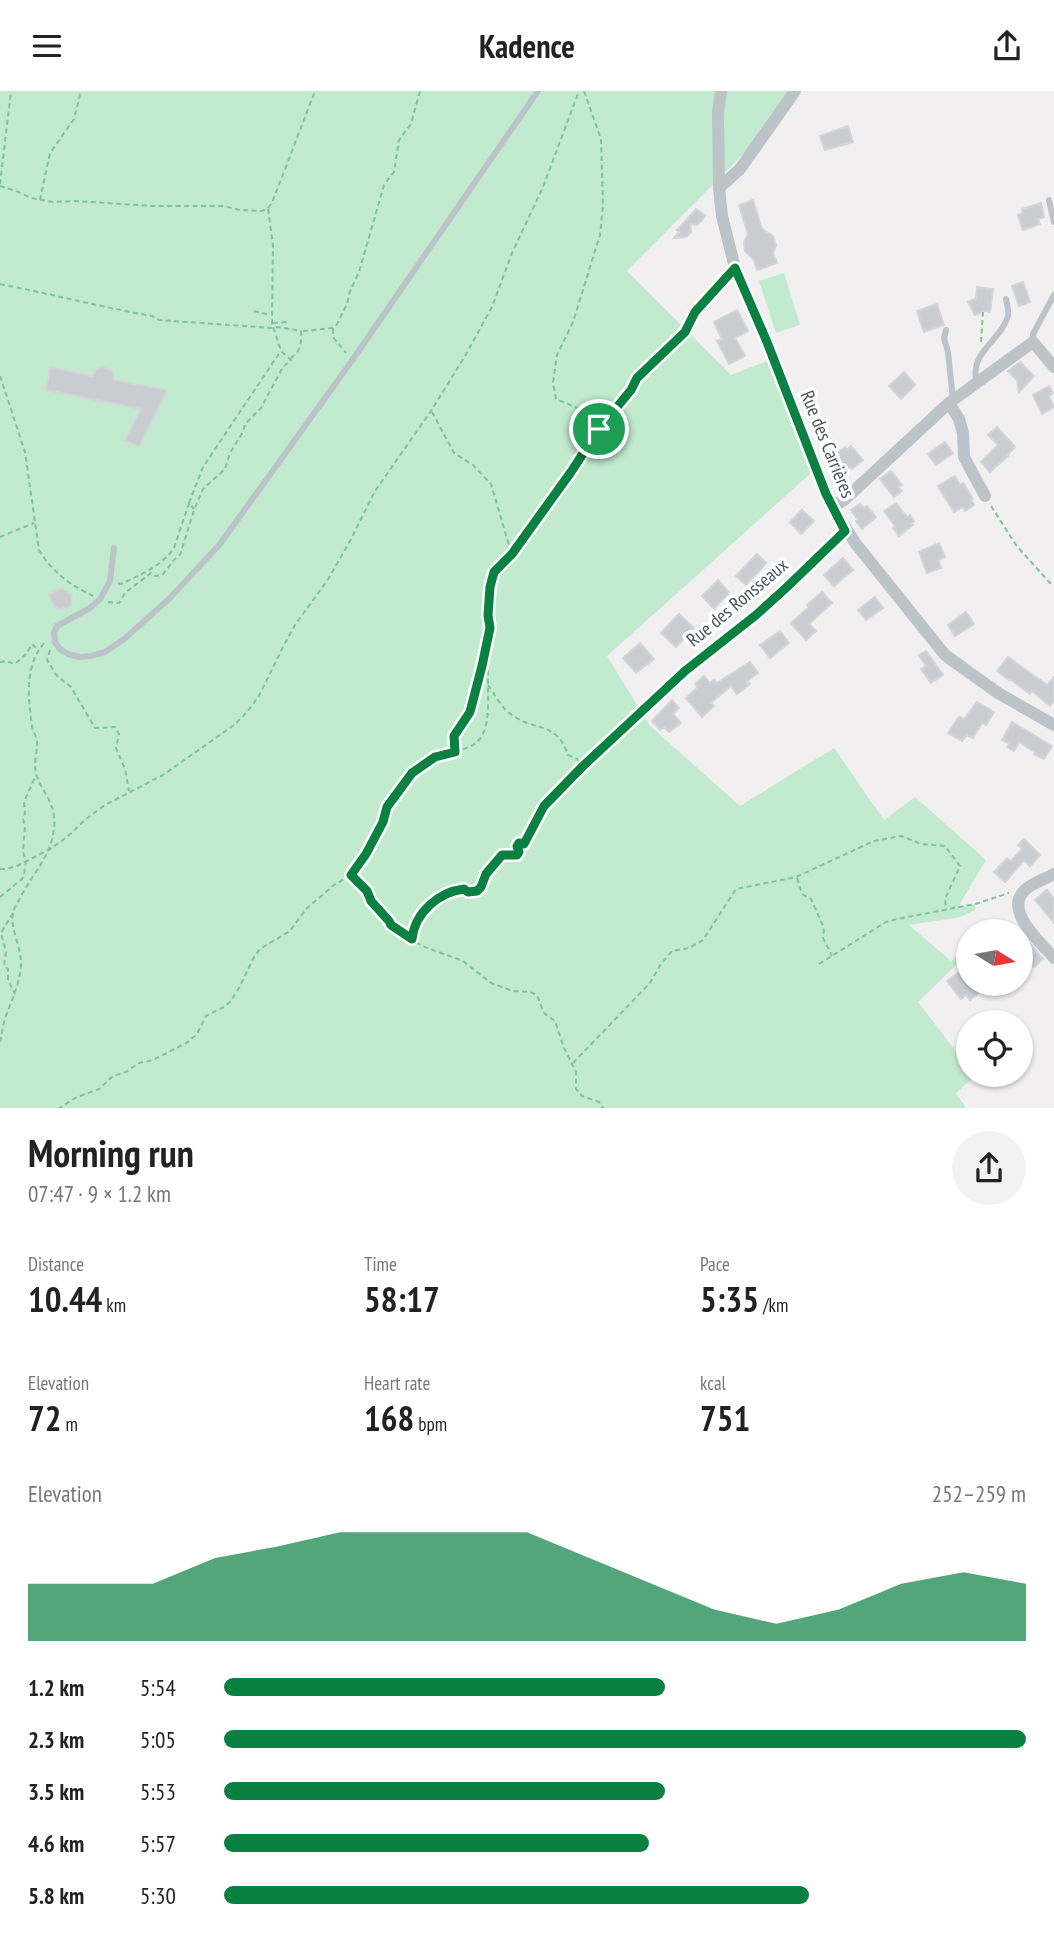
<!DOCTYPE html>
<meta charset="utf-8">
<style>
:root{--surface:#fff;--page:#f2f2f2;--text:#222;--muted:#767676;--accent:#0b8043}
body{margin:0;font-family:"PT Sans Narrow",sans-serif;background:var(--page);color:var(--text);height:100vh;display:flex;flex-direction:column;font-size:26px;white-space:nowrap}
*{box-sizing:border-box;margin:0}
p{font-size:23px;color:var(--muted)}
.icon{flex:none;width:38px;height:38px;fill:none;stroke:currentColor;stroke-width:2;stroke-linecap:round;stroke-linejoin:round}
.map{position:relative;height:1017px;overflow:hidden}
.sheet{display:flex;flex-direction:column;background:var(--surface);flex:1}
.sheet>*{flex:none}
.needle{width:46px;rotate:101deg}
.buttons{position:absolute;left:956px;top:828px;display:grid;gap:14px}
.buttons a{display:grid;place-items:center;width:77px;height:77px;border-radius:50%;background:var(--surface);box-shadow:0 2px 5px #0004;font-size:35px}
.pin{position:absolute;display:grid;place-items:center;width:60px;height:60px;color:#fff;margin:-30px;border:4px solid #fff;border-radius:50%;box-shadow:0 2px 7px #0007}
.round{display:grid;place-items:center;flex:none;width:74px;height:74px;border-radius:37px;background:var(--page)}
.head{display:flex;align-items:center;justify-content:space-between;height:119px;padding:0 28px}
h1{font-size:38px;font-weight:800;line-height:52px}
.stats{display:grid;grid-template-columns:repeat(3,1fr);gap:10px;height:119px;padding:7px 28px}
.stats div{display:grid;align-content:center}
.stats b{font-size:35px;font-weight:800}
.stats small{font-size:19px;font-weight:400}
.stats p{font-size:19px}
.chart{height:196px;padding:14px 28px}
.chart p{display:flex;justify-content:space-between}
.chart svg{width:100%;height:126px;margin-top:7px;fill:var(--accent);opacity:.7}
ul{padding:0 28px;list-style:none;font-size:23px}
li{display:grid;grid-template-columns:112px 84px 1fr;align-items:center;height:52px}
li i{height:18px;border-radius:9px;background:var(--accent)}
header{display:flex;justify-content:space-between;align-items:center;height:91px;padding:0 28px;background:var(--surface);font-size:32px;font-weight:800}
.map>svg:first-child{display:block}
.green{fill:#c1eacf}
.building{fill:#c9ccd1;stroke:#d3d5d9;stroke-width:2}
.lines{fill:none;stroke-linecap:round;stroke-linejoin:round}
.path{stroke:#7dc49d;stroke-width:2;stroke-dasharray:5 3.5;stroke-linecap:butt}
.service{stroke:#bcc4ca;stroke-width:6}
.minor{stroke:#bcc4ca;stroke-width:12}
.route-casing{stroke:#fff;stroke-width:14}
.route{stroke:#0b8043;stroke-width:9}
.labels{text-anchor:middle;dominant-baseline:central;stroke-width:7;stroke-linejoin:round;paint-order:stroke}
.street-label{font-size:19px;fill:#49535a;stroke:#fff}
</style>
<header><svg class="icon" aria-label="menu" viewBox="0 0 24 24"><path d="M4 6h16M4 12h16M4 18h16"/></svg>Kadence<svg class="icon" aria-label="share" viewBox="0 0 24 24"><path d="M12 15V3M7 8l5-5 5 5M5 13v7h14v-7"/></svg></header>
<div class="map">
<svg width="1054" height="1018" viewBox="0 0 1054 1018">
<rect width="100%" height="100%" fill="#f1efef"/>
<path class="green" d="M0 0H795L777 29 627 180 731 284 767 270 811 382 607 565 650 635 740 715 834 657 884 729 915 706 986 769 958 816 975 813V819L960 826 909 834 951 870 959 865 961 869 918 911 968 976V984H973L975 985 956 1002 966 1017H0Z
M784 182 800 234 776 242 759 190Z"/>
<path class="building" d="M848 35 853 51 825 59 820 45Z
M753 109 762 138 773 145 776 154 773 162 777 172 757 179 754 169 745 160 744 151 748 143 739 114Z
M1041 112 1044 126 1038 128 1040 133 1023 139 1018 124 1023 122 1022 118Z
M696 118 705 124 701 130 697 134 690 133 691 141 686 146 674 147 679 141 677 139Z
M1023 191 1030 211 1019 215 1012 195Z
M977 196 993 198 990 221 985 220 975 224 968 211 976 207Z
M937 213 944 234 924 241 917 220Z
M737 219 748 240 735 247 745 265 729 273 717 250 722 248 714 231Z
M1020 271 1034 285 1019 301 1017 289 1008 280Z
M50 276 92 285 95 279 101 276 108 278 113 282 114 289 167 299 139 356 125 349 141 318 46 299Z
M904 281 915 294 901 308 889 295Z
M1049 295 1053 302 1049 305 1054 316 1042 323 1033 304Z
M997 336 1015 356 1007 364 1008 365 990 381 981 371 998 354 988 344Z
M945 351 953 362 936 374 928 363Z
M851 355 863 369 852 378 850 376 840 384 831 372 840 364 838 361 845 356 847 359Z
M891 380 902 394 898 396 902 400 894 406 880 388Z
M955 385 960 394 963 392 973 408 971 409 974 414 965 420 963 416 954 421 938 395Z
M896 412 907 426 910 424 914 430 911 433 913 434 899 445 893 437 895 435 884 420Z
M860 413 864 417 867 415 876 426 862 438 856 430 858 429 851 419Z
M802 419 814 430 801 443 790 431Z
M939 452 945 466 938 469 941 477 927 482 919 461Z
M757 463 766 472 746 494 736 485Z
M843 467 853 479 834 495 824 484Z
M718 489 729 502 714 518 702 505Z
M59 498H64L72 504 71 513 68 517 58 518 54 515 49 504Z
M822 501 832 512 809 533 816 540 806 549 791 532 809 516 807 514Z
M875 506 883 517 866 529 858 519Z
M966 521 974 533 955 545 948 534Z
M679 523 694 537 676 556 661 542Z
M780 540 789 552 770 567 760 554Z
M640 552 654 568 636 582 623 567Z
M926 560 943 584 931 592 921 578 926 575 919 564Z
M1008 566 1047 594 1054 586V610L1050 615 1032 600 1030 603 1010 588 1009 589 997 580Z
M750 571 758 582 747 590 750 593 737 603 731 595 711 612 714 615 702 626 686 607 698 596 695 593 704 585 710 592 714 589 717 592Z
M672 609 679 617 673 623 681 632 669 641 664 636 660 639 652 630Z
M977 611 994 621 986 634 982 632 973 647 967 644 962 650 948 642 959 626 964 628Z
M1012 631 1052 655 1044 668 1034 663 1035 661 1019 651 1014 660 1007 656 1009 653 1002 649Z
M1024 748 1040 764 1030 775 1024 769 1005 791 994 781 1007 767 1011 770 1022 758 1018 754Z
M1047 799 1054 807V832L1035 809Z
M1020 841 1043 868 1034 876 1020 859Z
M968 874V892H991L970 909 966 904 961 908 947 890Z"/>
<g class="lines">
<path class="path" d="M584 0 601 48 603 115 600 144 573 231 557 264 553 291 556 308 594 324 599 336
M0 93 11 0
M0 95 16 100 31 107 53 111 75 110 153 115H224L240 119 262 120 268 117 272 112 315 0
M40 109 50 62 74 28 81 0
M0 193C51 203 101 216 152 225L159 229 272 237 278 236 301 240C301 247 302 256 297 261 295 264 292 265 291 268
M254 220 270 224
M273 232 288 231
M333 238V246L346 262
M303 240 333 237 337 233 347 213 350 200 359 181 384 94 394 81 399 49 411 33 420 0
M981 251 983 221
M0 285 25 361 39 459C52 481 70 494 93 505
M432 321 454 362 473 374 491 393 511 461
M189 412 203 376 280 261
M991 415 1016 454 1050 492 1054 490
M0 446 34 432
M118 492 121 493C140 484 162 475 174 457L189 412 194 418
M108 511 119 512 125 502 151 482 155 485 162 484C169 477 171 470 180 464L194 419 203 398 225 378 230 362 243 341 245 333 261 317 283 276 291 269 281 260 272 232 273 155 268 117
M50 559 47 569 57 585 71 596 95 637 115 636 119 643 116 657 125 678 129 700
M0 571 6 570 15 573 26 563 32 553 37 558
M488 594C494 602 500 614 508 621 533 642 556 628 568 664L577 668 582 675
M455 661C463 658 473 656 479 649 492 635 487 597 488 579 488 566 493 555 491 541
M0 778H6L17 775 50 758 67 746 86 728 105 714 163 684 234 634 247 621 259 605 284 554 295 534 327 490 350 450 375 400 431 320 465 265 492 216 512 162 543 96 579 0
M352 785 367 800 371 810 389 830 391 834 422 855 463 870 491 892 513 900 530 901 537 904 544 922 555 930 564 957 576 981V998L582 1005 599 1011 604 1018
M797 787 802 803 811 808 824 837 823 847 832 865
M0 806 22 788 24 783 26 770 23 761 25 735 23 728 25 722 24 711 36 684
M13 822 1 842 6 861 4 875 8 878V889L15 903
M412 847C415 821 440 801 464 798L468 801 477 800 481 796 486 783 502 764H517L519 761 517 755 519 753H524L544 715 583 675 645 618
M819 873 886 831 897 828 975 813 1009 802
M0 951C2 942 3 933 6 925 12 908 20 892 21 874 22 857 10 839 13 822 14 817 18 811 20 807 34 780 57 759 54 726 53 709 40 698 36 682 33 671 38 661 37 650 36 645 33 640 32 635 28 606 24 573 46 550
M573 972 650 892 661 873 672 860 689 857 703 849 736 798 796 786 874 750 901 745 921 753 945 755 960 775 945 808 946 819
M58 1018 75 1007 99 998 113 985 126 981 139 972 153 969 188 951 197 943 206 925 224 916 230 911 239 897 254 866 260 858 290 840 306 818 334 794 351 784 366 763 383 731 387 716 412 682 435 666 455 661 454 645 470 621 482 575 490 537 488 524 490 496 494 481 512 463 571 381 599 338 631 299 637 287 685 241 692 228"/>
<path class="service" d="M1049 109 1054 131
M695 221 735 177
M946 239 944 247 948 261 953 309
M1033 251V243L1054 204
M977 291C968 262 1001 250 1008 225 1009 220 1007 213 1006 208
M114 457 110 490 100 508 90 517 57 535 54 542 55 551 60 558 68 563 79 566 91 565 105 561 123 549 169 508 220 453 351 271 538 0"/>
<path class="minor" d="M721 0 718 22 719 97 722 125 735 177 767 251 832 416 856 453 945 564 998 602 1054 634
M719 97 740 78 795 0
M949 312 959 328 963 342 964 366 985 405
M832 416 844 409 949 312 1033 251 1054 276
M653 611 685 580 756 524 845 440
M1054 783C1045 788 1032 792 1025 799 1003 819 1041 852 1054 867"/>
</g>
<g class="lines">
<defs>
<path id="route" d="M735 177 767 251 826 403 845 440 787 496 756 524 685 580 583 675 544 715 524 753 519 752 517 755 519 761 517 764H502L486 783 481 796 477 800 468 801 464 798C439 801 415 821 412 848L391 834 389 830 371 810 367 800 351 784 366 763 383 731 387 716 412 682 435 666 455 661 454 645 470 621 482 575 490 537 488 524 490 496 494 481 512 463 571 381 599 338 631 299 637 287 685 241 695 221Z"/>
</defs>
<use href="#route" class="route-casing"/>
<use href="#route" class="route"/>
</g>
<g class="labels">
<g class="street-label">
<text transform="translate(828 353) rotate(68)">Rue des Carrières</text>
<text transform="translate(737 511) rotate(-40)">Rue des Ronsseaux</text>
</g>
</g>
</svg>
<div class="buttons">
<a><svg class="needle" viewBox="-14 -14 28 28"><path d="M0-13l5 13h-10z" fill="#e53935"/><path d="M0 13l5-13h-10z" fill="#767676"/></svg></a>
<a><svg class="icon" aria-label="locate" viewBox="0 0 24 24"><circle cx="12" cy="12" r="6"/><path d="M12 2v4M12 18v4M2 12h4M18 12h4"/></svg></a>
</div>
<div class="pin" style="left:599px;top:338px;background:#1e9e55"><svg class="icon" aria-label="arrive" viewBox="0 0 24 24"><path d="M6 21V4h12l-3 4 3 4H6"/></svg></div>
</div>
<section class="sheet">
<div class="head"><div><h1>Morning run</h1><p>07:47 · 9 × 1.2 km</p></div><a class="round"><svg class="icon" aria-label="share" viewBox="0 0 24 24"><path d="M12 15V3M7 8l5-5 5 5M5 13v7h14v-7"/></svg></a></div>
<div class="stats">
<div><p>Distance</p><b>10.44<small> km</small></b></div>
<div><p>Time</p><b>58:17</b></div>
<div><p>Pace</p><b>5:35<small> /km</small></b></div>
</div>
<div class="stats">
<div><p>Elevation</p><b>72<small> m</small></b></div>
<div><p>Heart rate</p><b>168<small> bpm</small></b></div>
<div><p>kcal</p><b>751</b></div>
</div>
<div class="chart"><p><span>Elevation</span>252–259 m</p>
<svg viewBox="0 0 160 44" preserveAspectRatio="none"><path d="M0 44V24L10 24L20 24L30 15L40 11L50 6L60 6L70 6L80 6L90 15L100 24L110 33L120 38L130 33L140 24L150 20L160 24V44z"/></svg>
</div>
<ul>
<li><b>1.2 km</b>5:54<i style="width:55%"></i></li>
<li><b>2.3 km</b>5:05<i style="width:100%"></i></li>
<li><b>3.5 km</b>5:53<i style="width:55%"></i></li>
<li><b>4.6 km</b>5:57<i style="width:53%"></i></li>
<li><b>5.8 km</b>5:30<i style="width:73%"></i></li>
</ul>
</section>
